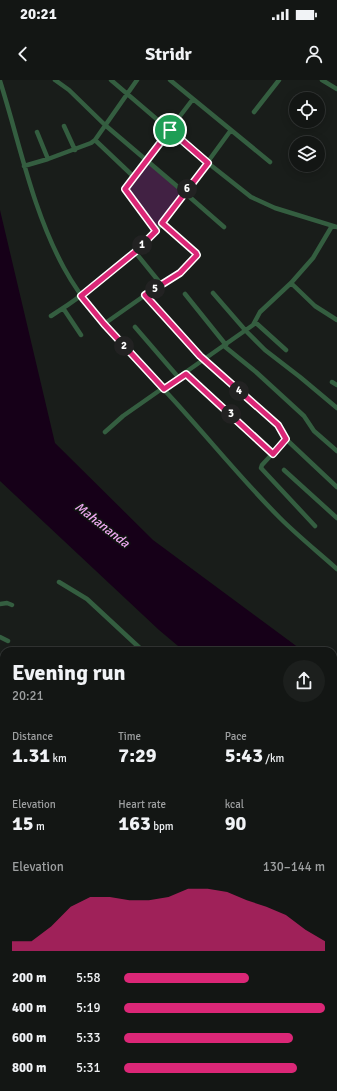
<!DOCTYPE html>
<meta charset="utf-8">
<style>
:root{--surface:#131614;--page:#1c1f1d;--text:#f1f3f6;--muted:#9d9fa0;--line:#323534;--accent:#db2777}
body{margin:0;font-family:Signika,sans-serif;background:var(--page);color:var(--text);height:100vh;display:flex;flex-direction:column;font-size:15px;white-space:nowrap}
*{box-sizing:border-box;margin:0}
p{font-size:13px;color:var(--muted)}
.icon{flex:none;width:22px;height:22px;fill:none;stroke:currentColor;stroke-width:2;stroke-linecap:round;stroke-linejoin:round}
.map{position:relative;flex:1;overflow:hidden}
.drawer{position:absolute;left:0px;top:567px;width:337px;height:444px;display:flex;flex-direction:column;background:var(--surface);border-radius:12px 12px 0 0;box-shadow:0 2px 10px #0003,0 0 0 1px var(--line)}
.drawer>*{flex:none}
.fabs{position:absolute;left:289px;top:12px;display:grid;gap:8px}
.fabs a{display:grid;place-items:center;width:36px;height:36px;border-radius:50%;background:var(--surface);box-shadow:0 2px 10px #0003,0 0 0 1px var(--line);font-size:20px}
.pin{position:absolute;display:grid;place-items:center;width:34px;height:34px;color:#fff;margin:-17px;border:2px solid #fff;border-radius:50%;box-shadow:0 1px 4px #0007}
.km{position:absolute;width:20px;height:20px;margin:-10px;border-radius:50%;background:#222;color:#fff;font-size:11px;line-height:20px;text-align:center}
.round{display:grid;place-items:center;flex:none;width:42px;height:42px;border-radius:21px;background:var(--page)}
.overview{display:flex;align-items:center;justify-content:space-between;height:68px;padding:0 12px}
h1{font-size:22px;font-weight:700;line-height:30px}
.stats{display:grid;grid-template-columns:repeat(3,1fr);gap:6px;height:68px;padding:4px 12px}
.stats div{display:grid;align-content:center}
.stats b{font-size:20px;font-weight:700}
.stats small{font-size:11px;font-weight:400}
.stats p{font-size:11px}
.chart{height:112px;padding:8px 12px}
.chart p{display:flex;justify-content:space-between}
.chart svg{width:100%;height:72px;margin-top:4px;fill:var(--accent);opacity:.7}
ul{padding:0 12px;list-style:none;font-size:13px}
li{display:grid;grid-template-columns:64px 48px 1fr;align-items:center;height:30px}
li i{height:10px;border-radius:5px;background:var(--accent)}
.status{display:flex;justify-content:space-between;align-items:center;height:28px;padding:0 20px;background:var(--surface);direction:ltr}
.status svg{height:11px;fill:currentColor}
header{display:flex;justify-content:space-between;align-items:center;height:52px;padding:0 12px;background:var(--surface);font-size:18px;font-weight:700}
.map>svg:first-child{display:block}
.green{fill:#412143}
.water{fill:#160018}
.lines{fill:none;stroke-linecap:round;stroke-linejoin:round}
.minor{stroke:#345e40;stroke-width:4.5}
.primary{stroke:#43a162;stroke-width:7}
.route-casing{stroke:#fff;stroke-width:8}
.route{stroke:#db2777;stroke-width:5}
.labels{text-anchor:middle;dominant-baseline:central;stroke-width:3.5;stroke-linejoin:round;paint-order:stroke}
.water-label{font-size:13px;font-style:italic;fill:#eea9f0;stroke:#101411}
</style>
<div class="status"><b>20:21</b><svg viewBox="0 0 49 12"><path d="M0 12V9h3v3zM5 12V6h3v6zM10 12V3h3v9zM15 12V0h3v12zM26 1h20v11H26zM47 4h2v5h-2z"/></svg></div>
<header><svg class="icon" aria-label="back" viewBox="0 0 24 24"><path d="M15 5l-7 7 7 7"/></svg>Stridr<svg class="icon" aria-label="person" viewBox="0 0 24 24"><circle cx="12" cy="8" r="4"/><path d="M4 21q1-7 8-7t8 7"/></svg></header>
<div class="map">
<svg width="337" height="1011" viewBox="0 0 337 1011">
<rect width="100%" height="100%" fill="#191d1a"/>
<path class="green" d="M147 81 183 113 156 150 127 109Z"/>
<path class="water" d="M0 130 55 363 153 460 303 571H184L159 550 0 401Z
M333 594 337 597V696L333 693Z"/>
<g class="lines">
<path class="minor" d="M55 0 69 10 105 45 185 113 231 50
M111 0 208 83 251 117 275 128 337 147
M170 0 270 82
M322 0 337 9
M0 1C20 64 32 129 64 188 90 236 132 274 168 314 206 355 241 399 280 438 298 456 318 472 337 489
M193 19 125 108V110L156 151 185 113 224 147
M254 32 279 0
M64 46 75 70
M37 52 48 79
M95 60 134 97
M24 86 48 79 91 63 95 60 137 0
M135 172 161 204
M291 203 315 226 337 240
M213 213 246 251 265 270 300 297 337 328
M185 214 226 265
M145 215 200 276 277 343 288 361 337 407
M63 228 81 255
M51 236C73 222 95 206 115 189 129 177 144 165 156 151
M255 242 286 270
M104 244 161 204 180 193 196 177V173L161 143
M135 247 179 298
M224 266 256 292 304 336 314 351 337 371
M185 294 273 374
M332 302 337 305
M105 352 123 336 253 245 260 232 291 203 313 178 332 146
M286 359 262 385 261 388 315 446
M284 390 337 438
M59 502 87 519 143 571
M0 524 7 523 12 525
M0 557 8 561
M54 569 58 571
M0 613H4
M0 670 4 665
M0 696 4 695
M0 714 4 719
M333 734 337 738
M0 790H4
M0 834 4 835
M0 852 4 854
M333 868 337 869
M0 869 4 870
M0 897 4 888
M0 904 4 906
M0 993 4 995
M333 1000H337
M120 1007 121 1011
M135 1007 156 1011
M317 1007V1011
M290 1011 291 1007"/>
<path class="primary" d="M333 937 337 931
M277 1011 280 1007"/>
</g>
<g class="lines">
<defs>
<path id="route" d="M170 50 208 83 162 143 196 173 197 175 180 193 145 215 200 276 278 345 286 359 273 374 186 294 164 309 104 244 81 216 135 172 156 151 125 109Z"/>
</defs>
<use href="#route" class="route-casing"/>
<use href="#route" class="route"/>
</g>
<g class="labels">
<g class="water-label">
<text transform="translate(102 445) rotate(38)">Mahananda</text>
</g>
</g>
</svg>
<div class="fabs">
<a><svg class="icon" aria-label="locate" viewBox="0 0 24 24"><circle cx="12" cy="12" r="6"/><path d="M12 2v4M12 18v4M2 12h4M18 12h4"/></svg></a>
<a><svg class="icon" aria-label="layers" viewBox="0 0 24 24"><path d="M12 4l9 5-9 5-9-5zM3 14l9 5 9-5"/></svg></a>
</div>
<div class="pin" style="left:170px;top:50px;background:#1e9e55"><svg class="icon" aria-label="arrive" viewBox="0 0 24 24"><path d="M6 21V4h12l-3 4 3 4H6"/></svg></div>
<b class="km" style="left:142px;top:165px">1</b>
<b class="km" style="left:124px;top:266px">2</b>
<b class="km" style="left:231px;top:334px">3</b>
<b class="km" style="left:239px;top:311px">4</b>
<b class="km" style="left:155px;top:209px">5</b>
<b class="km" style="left:187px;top:109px">6</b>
<section class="drawer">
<div class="overview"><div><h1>Evening run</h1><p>20:21</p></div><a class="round"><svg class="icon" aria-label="share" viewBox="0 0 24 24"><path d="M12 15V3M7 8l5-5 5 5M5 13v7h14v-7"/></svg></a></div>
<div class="stats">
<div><p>Distance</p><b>1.31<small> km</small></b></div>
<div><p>Time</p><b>7:29</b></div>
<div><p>Pace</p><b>5:43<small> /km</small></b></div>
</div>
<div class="stats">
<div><p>Elevation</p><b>15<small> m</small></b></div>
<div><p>Heart rate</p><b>163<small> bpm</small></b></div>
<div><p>kcal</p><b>90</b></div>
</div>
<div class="chart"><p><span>Elevation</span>130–144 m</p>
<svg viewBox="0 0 160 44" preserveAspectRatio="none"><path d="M0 44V38L10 38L20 29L30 17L40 11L50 11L60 13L70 13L80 11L90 6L100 6L110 8L120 13L130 17L140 22L150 31L160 38V44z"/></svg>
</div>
<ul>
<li><b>200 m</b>5:58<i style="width:62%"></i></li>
<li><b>400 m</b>5:19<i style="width:100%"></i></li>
<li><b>600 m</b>5:33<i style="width:84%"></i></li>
<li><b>800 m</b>5:31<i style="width:86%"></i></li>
</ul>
</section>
</div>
